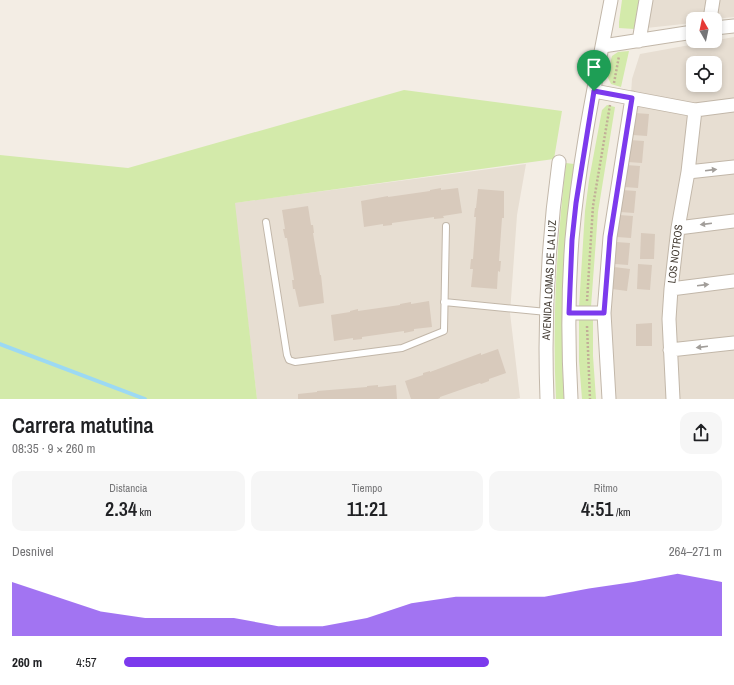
<!DOCTYPE html>
<html lang="es">
<meta charset="utf-8">
<style>
:root{--surface:#fff;--page:#f6f6f6;--text:#202124;--muted:#757577;--accent:#7c3aed}
body{margin:0;font-family:"Archivo Narrow",sans-serif;background:var(--page);color:var(--text);height:100vh;display:flex;flex-direction:column;font-size:15px;white-space:nowrap}
*{box-sizing:border-box;margin:0}
p{font-size:13px;color:var(--muted)}
.icon{flex:none;width:22px;height:22px;fill:none;stroke:currentColor;stroke-width:2;stroke-linecap:round;stroke-linejoin:round}
.map{position:relative;height:399px;overflow:hidden}
.sheet{display:flex;flex-direction:column;background:var(--surface);flex:1}
.sheet>*{flex:none}
.needle{width:26px;rotate:351deg}
.controls{position:absolute;left:686px;top:12px;display:grid;gap:8px}
.controls a{display:grid;place-items:center;width:36px;height:36px;border-radius:8px;background:var(--surface);box-shadow:0 2px 6px #0003;font-size:20px}
.pin{position:absolute;display:grid;place-items:center;width:34px;height:34px;color:#fff;margin:-41px -17px;border-radius:50% 50% 50% 0;rotate:-45deg;box-shadow:0 0 4px #0007}
.pin .icon{rotate:45deg}
.round{display:grid;place-items:center;flex:none;width:42px;height:42px;border-radius:12px;background:var(--page)}
.head{display:flex;align-items:center;justify-content:space-between;height:68px;padding:0 12px}
h1{font-size:22px;font-weight:600;line-height:30px}
.metrics{display:grid;grid-template-columns:repeat(3,1fr);gap:6px;height:68px;padding:4px 12px}
.metrics div{display:grid;align-content:center;border-radius:10px;background:var(--page);text-align:center}
.metrics b{font-size:20px;font-weight:600}
.metrics small{font-size:11px;font-weight:400}
.metrics p{font-size:11px}
.chart{height:112px;padding:8px 12px}
.chart p{display:flex;justify-content:space-between}
.chart svg{width:100%;height:72px;margin-top:4px;fill:var(--accent);opacity:.7}
ul{padding:0 12px;list-style:none;font-size:13px}
li{display:grid;grid-template-columns:64px 48px 1fr;align-items:center;height:30px}
li i{height:10px;border-radius:5px;background:var(--accent)}
.map>svg:first-child{display:block}
.residential{fill:#e7ded2;fill-rule:evenodd}
.green{fill:#d3eaaa}
.lines{fill:none;stroke-linecap:round;stroke-linejoin:round}
.stream{stroke:#9cd9f3;stroke-width:4}
.building{fill:#d8cabc}
.lane-casing{stroke:#c2b7a9;stroke-width:8}
.street-casing{stroke:#c2b7a9;stroke-width:15}
.path{stroke:#c1ae97;stroke-width:2.5;stroke-dasharray:2 2;stroke-linecap:butt}
.lane{stroke:#fff;stroke-width:6}
.street{stroke:#fff;stroke-width:13}
.oneway{fill:#a29e9a}
.route-casing{stroke:#fff;stroke-width:8}
.route{stroke:#7c3aed;stroke-width:5}
.labels{text-anchor:middle;dominant-baseline:central;stroke-width:3;stroke-linejoin:round;paint-order:stroke}
.street-label{font-size:11px;fill:#453d34;stroke:#fff}
</style>
<div class="map">
<svg width="734" height="399" viewBox="0 0 734 399">
<rect width="100%" height="100%" fill="#f3ede4"/>
<path class="residential" d="M650 0H707L704 19H693V23L646 28Z
M718 0H734V17L715 19Z
M734 37V399H609L605 309 630 109 632 79 640 54ZM693 63H715V85H693Z
M526 164 517 215 510 313 520 398 516 399H257L234 203Z"/>
<path class="green" d="M622 0H639L634 29 619 28V22Z
M629 51 621 87 611 84 607 76 612 56 618 52Z
M404 90 562 111 554 159 235 203 257 399H0V155L128 168Z
M607 105 615 107 598 212 591 307H579L585 211 589 180 602 110Z
M566 163 574 164C564 242 559 320 564 399H556C552 320 557 242 566 163Z
M579 318H593V356L596 399H582L579 361Z"/>
<g class="lines">
<path class="stream" d="M0 344 145 399"/>
</g>
<path class="building" d="M635 113 649 114 647 136 633 135Z
M630 140 644 141 642 163 628 162Z
M626 165 640 166 638 188 624 187Z
M441 188V190L458 188 462 213 443 216 444 218 434 219V217L392 223V225L383 226V224L364 227 361 201 388 196V197L430 191V190Z
M478 189 504 191V218H502L499 261H501L500 272 498 271 497 289 471 287 473 269H470L471 259H473L476 217H474L475 208H476Z
M622 190 636 191 634 213 620 212Z
M308 206 311 225H313L314 233H313L320 275H321L324 303 299 307 295 289H293L292 280H294L287 238H285L283 229H285L282 210Z
M619 215 633 216 631 238 617 237Z
M641 233 655 234 654 259H640Z
M616 242 630 243 628 265 615 264Z
M638 264 652 265 650 290 637 289Z
M614 267 630 269 627 291 612 289Z
M429 301 432 327 414 329V331L404 333V331L362 337V339L353 340V338L334 341 331 315 350 312V311L358 309V311L400 305V304L411 302V304Z
M652 323V346H636V324Z
M498 349 506 373 489 379V381L481 384 480 383 440 397V398L438 399H411L405 381 423 375V373L430 371V372L481 353V355Z
M378 385V387L396 385 397 399H298V394L317 392V391L367 387V386Z"/>
<g class="lines">
<defs>
<path id="lane" d="M266 222 287 355 289 360 295 362 402 348 444 331 446 226
M444 302 547 312"/>
<path id="street" d="M710 19 713 0
M715 28 734 26
M639 41 646 0
M603 46 693 32
M594 91 695 110 734 105
M688 172 734 167
M678 228 734 221
M671 289 734 281
M569 313H604
M670 350 734 343
M547 399C544 320 548 241 559 162
M571 399C568 346 568 292 572 239 579 158 596 79 611 0
M609 399 604 313 610 237 632 98
M673 399 669 319 671 289 678 228 688 172 695 110"/>
</defs>
<use href="#lane" class="lane-casing"/>
<use href="#street" class="street-casing"/>
<path class="path" d="M614 83 619 56
M587 301 593 206 610 105
M587 326 590 399"/>
<use href="#lane" class="lane"/>
<use href="#street" class="street"/>
</g>
<defs><path id="oneway-solid" d="M-6-.8H1V-3.2L6.5 0L1 3.2V.8H-6Z"/></defs>
<g class="oneway">
<use href="#oneway-solid" transform="translate(711 170) rotate(-7)"/>
<use href="#oneway-solid" transform="translate(706 224) rotate(173)"/>
<use href="#oneway-solid" transform="translate(703 285) rotate(-7)"/>
<use href="#oneway-solid" transform="translate(702 347) rotate(173)"/>
</g>
<g class="lines">
<defs>
<path id="route" d="M594 91 632 98 610 237 604 313H569L572 240 576 203Z"/>
</defs>
<use href="#route" class="route-casing"/>
<use href="#route" class="route"/>
</g>
<g class="labels">
<g class="street-label">
<text transform="translate(675 254) rotate(-83)">LOS NOTROS</text>
<text transform="translate(549 280) rotate(-87)">AVENIDA LOMAS DE LA LUZ</text>
</g>
</g>
</svg>
<div class="controls">
<a><svg class="needle" viewBox="-14 -14 28 28"><path d="M0-13l5 13h-10z" fill="#e53935"/><path d="M0 13l5-13h-10z" fill="#757577"/></svg></a>
<a><svg class="icon" aria-label="locate" viewBox="0 0 24 24"><circle cx="12" cy="12" r="6"/><path d="M12 2v4M12 18v4M2 12h4M18 12h4"/></svg></a>
</div>
<div class="pin" style="left:594px;top:91px;background:#1e9e55"><svg class="icon" aria-label="arrive" viewBox="0 0 24 24"><path d="M6 21V4h12l-3 4 3 4H6"/></svg></div>
</div>
<section class="sheet">
<div class="head"><div><h1>Carrera matutina</h1><p>08:35 · 9 × 260 m</p></div><a class="round"><svg class="icon" aria-label="share" viewBox="0 0 24 24"><path d="M12 15V3M7 8l5-5 5 5M5 13v7h14v-7"/></svg></a></div>
<div class="metrics">
<div><p>Distancia</p><b>2.34<small> km</small></b></div>
<div><p>Tiempo</p><b>11:21</b></div>
<div><p>Ritmo</p><b>4:51<small> /km</small></b></div>
</div>
<div class="chart"><p><span>Desnivel</span>264–271 m</p>
<svg viewBox="0 0 160 44" preserveAspectRatio="none"><path d="M0 44V11L10 20L20 29L30 33L40 33L50 33L60 38L70 38L80 33L90 24L100 20L110 20L120 20L130 15L140 11L150 6L160 11V44z"/></svg>
</div>
<ul>
<li><b>260 m</b>4:57<i style="width:61%"></i></li>
</ul>
</section>
